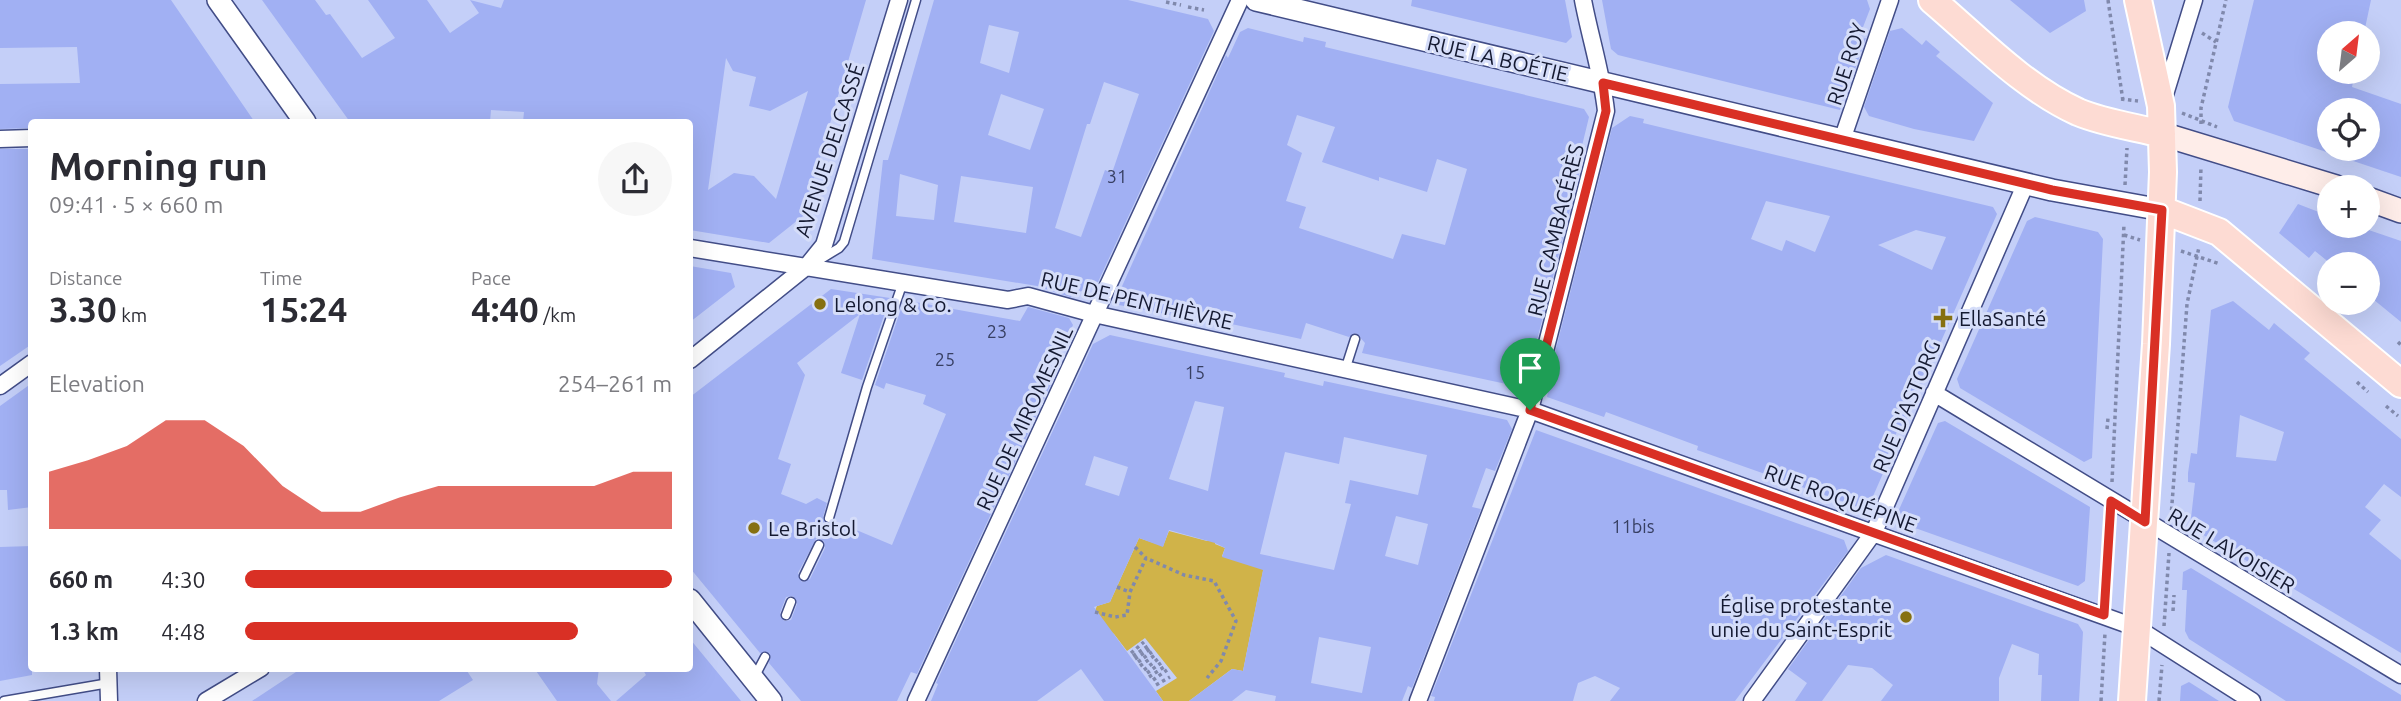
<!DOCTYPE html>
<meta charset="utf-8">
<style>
:root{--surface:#fff;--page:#f7f7f7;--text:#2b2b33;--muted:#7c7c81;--accent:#d93025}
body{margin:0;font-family:Ubuntu,sans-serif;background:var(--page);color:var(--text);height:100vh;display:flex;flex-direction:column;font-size:26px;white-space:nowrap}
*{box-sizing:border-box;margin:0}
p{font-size:23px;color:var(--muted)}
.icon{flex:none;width:38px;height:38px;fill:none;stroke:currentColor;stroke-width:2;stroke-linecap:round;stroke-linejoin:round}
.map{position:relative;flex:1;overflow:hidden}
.sheet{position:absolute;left:28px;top:119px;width:665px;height:553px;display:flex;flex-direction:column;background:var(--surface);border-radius:7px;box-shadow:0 7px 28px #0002}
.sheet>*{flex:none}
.needle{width:46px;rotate:28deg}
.controls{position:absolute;left:2317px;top:21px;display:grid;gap:14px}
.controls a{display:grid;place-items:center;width:63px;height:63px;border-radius:50%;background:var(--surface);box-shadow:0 7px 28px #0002;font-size:35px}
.pin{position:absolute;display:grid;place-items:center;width:60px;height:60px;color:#fff;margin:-72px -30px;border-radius:50% 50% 50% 0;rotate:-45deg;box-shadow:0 0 7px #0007}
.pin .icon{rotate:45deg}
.round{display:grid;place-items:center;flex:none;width:74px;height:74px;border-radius:37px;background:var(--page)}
.overview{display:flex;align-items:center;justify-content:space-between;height:119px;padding:0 21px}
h1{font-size:38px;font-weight:700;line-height:52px}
.stats{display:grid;grid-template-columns:repeat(3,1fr);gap:10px;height:119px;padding:7px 21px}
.stats div{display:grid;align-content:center}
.stats b{font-size:35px;font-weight:700}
.stats small{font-size:19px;font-weight:400}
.stats p{font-size:19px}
.chart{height:196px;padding:14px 21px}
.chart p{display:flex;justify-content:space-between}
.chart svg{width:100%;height:126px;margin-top:7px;fill:var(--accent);opacity:.7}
ul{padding:0 21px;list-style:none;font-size:23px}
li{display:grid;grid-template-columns:112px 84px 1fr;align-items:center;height:52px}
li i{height:18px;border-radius:9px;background:var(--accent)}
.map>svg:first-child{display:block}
.green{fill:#d0b349}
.building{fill:#a1b0f3;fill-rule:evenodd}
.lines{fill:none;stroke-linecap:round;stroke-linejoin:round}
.service-casing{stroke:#424d87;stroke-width:11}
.minor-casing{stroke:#424d87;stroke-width:19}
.tertiary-casing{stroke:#424d87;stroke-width:24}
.secondary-casing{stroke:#424d87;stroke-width:26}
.primary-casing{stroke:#fff;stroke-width:30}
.path{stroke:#8089ac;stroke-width:3.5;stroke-dasharray:3.5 3.5;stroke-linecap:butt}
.service{stroke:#fff;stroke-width:8}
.minor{stroke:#fff;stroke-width:16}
.tertiary{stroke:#fff;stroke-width:21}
.secondary{stroke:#feede9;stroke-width:23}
.primary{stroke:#fddbd3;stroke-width:26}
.route-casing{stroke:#fff;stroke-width:14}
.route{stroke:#d93025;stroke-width:9}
.poi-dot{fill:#867010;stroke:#d5ddf9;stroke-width:2.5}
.labels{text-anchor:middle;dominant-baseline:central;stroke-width:6;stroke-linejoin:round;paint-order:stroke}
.number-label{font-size:18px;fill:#373f62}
.street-label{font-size:21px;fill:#141931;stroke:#d5ddf9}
.poi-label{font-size:21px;fill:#141931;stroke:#d5ddf9;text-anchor:start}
</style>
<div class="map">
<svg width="2401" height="701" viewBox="0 0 2401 701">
<rect width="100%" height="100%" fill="#c4cff8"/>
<path class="green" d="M1169 531 1207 541 1217 537 1215 544 1225 548 1222 556 1265 561 1243 671 1232 669 1189 701H1163L1156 691 1177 678 1145 638 1127 651 1114 634 1092 617 1097 606 1110 602 1139 538 1163 546Z"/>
<path class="building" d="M0 0H171L254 121 32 122V128L0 129V84L80 83 77 47 0 48Z
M262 0H315L326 15 330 14 362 58 395 38 368 0H427L450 33 479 13 470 0 501 8 504 0H866L803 216 769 243 690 230V122H523L524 112 491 110 490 122H350ZM726 58 733 71 756 77 749 106 770 111 808 91 776 199 754 176 734 173 708 190Z
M934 0H1128L1208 19 1214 31 1098 282 1070 297 1037 286 872 259 883 160H888ZM989 25 1019 32 1009 73 980 63ZM1104 82 1139 94 1112 173 1105 170 1081 237 1055 228 1087 124H1090ZM1001 94 1044 109 1030 150 988 135ZM900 174 938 185 934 220 896 216ZM961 176 1033 187 1026 233 954 222Z
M1412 0H1565L1572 37 1566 43 1411 6Z
M1602 0H1867L1870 9 1858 40 1866 38 1851 81 1849 77 1840 110 1618 55 1611 49Z
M2010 0H2084L2086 11 2050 33Z
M2254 0H2371L2364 33H2329V72H2355L2352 87 2401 104V177L2234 121 2228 107ZM2329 110H2368V149H2329Z
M1248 28 1303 42 1304 37 1326 42 1325 47 1584 109 1589 117 1581 150 1586 146 1525 388 1362 353 1365 343 1356 333 1349 337 1306 323 1301 339 1171 311 1170 315 1114 304 1226 55 1228 58 1240 32ZM1297 115 1335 127 1322 162 1379 181V177L1427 192 1437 159 1467 169 1445 245 1402 234 1393 259 1299 228 1306 207 1286 201 1302 153 1287 145Z
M1902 28 1922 45 1926 40 1940 52 1936 56 1993 103 1974 141 1914 129 1869 116 1864 107 1890 31Z
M1630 116 1644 119 1643 123 1993 207 1997 214 1903 428 1898 429 1885 461 1888 462 1867 510 1697 450 1698 446 1606 412 1604 417 1547 397 1548 392H1545L1612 128ZM1766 201 1830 216 1815 252 1786 240 1782 251 1751 239ZM1916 230 1946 237 1932 270 1878 245Z
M0 149H32V344L0 366Z
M2298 204 2329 216V226H2357L2401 241V322L2368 295V264H2331L2315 251 2309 258 2279 233Z
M2035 217 2098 232 2103 239 2092 458 2084 462 1960 388 1957 379 2027 221Z
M690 266 731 273 735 287 690 322Z
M831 289 890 298 862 380 841 373 860 314 797 363 805 375 778 459 791 464 781 494 806 504 817 498 827 503 823 517 825 523 830 524 835 521 892 545 946 414 923 404 926 395 886 383 884 389 875 385 904 300 1020 321 1028 307 1069 318 1073 325 1056 362 1063 358 917 674 911 672 897 701H801L769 663 770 653H760L690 568V397ZM816 539 824 541 825 548 810 579 802 582 798 573ZM793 596 797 604 791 620 784 621 780 613 786 597Z
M2233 301 2269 330 2274 323 2310 353 2304 359 2401 439V497L2384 484 2365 507 2381 520 2369 534 2401 560V653L2190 527 2195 483 2188 482V473L2191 453 2197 454 2211 310ZM2240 415 2284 432 2276 461 2236 457Z
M1110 335 1285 373 1284 377 1323 386 1324 381 1507 420 1512 429 1495 471 1486 468 1472 507 1481 509 1412 688 1408 686 1402 701H1275L1276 696 1246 690 1232 701H1189L1232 669 1243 671 1263 570 1222 557 1225 548 1215 543 1169 530 1163 547 1139 538 1110 602 1094 607 1163 701H1104L1081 669 1037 701H931L938 684 936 683 1093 344ZM1195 401 1224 407 1208 491 1169 479ZM1344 437 1427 455 1418 495 1350 480 1345 503 1351 504 1334 570 1260 554 1285 452 1339 464ZM1094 456 1128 467 1119 496 1085 485ZM1396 516 1428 524 1418 565 1385 556ZM1319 637 1371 647 1362 693 1311 683Z
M32 383V507L8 510 7 490H0V406Z
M1945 421 2090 507 2085 581 2078 586 1901 523 1897 514 1938 423Z
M1536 430 1844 540 1848 551 1735 701H1610L1620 688 1595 676 1578 683 1573 701H1434L1435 697 1431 696Z
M32 546V675L0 681V547Z
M1886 555 2078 624 2083 632 2079 701H2041L2042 675H2038L2039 654 2012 644 1999 678V701H1881L1893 685 1872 668 1848 665 1822 701H1795L1807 683 1788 669 1861 568Z
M2191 568 2401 695V701H2286L2189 639 2185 631 2187 590H2182L2183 572Z
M690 639 741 701H616L646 675 642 668H690Z
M302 668H465L473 680 439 701H252Z
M534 668H599L597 684 611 701H557Z
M2189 682 2219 701H2180L2181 686Z"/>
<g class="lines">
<defs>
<path id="service" d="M816 262 839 248 844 242 916 0
M1346 367 1355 339
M829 518 867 387 903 282
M804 576 819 545
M786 615 791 602
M755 676 765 657
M4 701 109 683"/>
<path id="minor" d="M2163 101 2194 0
M0 139 32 138
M1842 140 1890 0
M690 248 1008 300 1028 296 1094 314 1530 410 2137 628 2252 701
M690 360 807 266 824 245 899 0
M0 386 32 363
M1934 393 2401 675
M108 668 109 701
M206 701 261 668
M916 701 1240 0
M1418 701 1530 410 1606 111C1602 74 1590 37 1583 0
M1752 701 1874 532 2026 183"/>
<path id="tertiary" d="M218 0 305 122
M1256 0 2052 190 2162 210
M690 600 771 701"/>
<path id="secondary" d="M2162 134 2336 187
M2368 199 2401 211"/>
<path id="primary" d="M1932 0C1977 38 2023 87 2078 112 2104 123 2135 127 2162 134
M2162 210 2219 232 2401 384
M2132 701 2156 344 2163 172 2161 106 2138 0"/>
</defs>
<use href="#service" class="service-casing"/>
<use href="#minor" class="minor-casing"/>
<use href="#tertiary" class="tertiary-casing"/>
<use href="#secondary" class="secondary-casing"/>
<use href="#primary" class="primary-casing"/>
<path class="path" d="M2108 0 2123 101
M1166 2 1181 5
M1188 7 1204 10
M2202 33 2216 42
M2121 99 2138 101
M2182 113 2217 127
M2201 124V108L2226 0
M2125 185 2127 148
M2200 201 2201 166
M2124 235 2140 240
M2181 251 2220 264
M2398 342 2401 345
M2357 382 2368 392
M2386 406 2398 416
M2107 429 2108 418
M2112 482 2124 224
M2171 517 2187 304 2199 247
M1135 547 1146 558
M1117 587 1130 592
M2105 598 2110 518
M2173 611 2174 595
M1095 612 1115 617 1127 615 1130 592 1146 558 1184 575 1214 581 1236 621 1221 661 1207 678
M2164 626 2169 553
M1131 653 1144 642
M1133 656 1148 646
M1135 659 1150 649
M1138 662 1152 652
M1140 666 1155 655
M1144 670 1158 659
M1147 673 1161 663
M1149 677 1164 667
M1153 680 1167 670
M1156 685 1170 677
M2101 701 2105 633
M2159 701 2162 665"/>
<use href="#service" class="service"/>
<use href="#minor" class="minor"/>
<use href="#tertiary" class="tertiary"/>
<use href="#secondary" class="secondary"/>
<use href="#primary" class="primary"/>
</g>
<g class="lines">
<defs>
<path id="route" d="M1603 83 2052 190 2162 210 2145 522 2111 501 2104 615 1530 410 1606 111Z"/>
</defs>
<use href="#route" class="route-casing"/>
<use href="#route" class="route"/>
</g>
<g class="poi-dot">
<circle cx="820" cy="304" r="7"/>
<path d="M1939.5 307.5h7v7h7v7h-7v7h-7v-7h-7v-7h7z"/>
<circle cx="754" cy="528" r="7"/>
<circle cx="1906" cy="617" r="7"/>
</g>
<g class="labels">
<g class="number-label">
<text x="1117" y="176">31</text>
<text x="997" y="331">23</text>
<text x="945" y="359">25</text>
<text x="1195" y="372">15</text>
<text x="1633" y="526">11bis</text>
</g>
<g class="street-label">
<text transform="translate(1498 58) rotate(13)">RUE LA BOÉTIE</text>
<text transform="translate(1846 64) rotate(-72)">RUE ROY</text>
<text transform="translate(829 150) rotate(-72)">AVENUE DELCASSÉ</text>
<text transform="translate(1555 230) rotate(-76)">RUE CAMBACÉRÈS</text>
<text transform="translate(1137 300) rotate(13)">RUE DE PENTHIÈVRE</text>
<text transform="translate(1906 406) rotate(-67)">RUE D'ASTORG</text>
<text transform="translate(1024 418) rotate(-65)">RUE DE MIROMESNIL</text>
<text transform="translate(1841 498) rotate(20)">RUE ROQUÉPINE</text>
<text transform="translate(2232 550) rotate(31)">RUE LAVOISIER</text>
</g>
<g class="poi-label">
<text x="834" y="304">Lelong &amp; Co.</text>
<text x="1959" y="318">EllaSanté</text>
<text x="768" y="528">Le Bristol</text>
<text x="1892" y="605" text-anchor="end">Église protestante<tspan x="1892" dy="24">unie du Saint-Esprit</tspan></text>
</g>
</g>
</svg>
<div class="controls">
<a><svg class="needle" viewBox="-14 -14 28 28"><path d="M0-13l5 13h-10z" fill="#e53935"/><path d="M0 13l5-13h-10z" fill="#7c7c81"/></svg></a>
<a><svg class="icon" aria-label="locate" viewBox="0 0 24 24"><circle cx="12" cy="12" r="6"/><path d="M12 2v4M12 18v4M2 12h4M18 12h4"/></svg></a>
<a>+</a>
<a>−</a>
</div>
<div class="pin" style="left:1530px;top:410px;background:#1e9e55"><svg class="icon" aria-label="arrive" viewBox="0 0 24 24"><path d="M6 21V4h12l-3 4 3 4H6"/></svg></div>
<section class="sheet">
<div class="overview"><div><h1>Morning run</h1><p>09:41 · 5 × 660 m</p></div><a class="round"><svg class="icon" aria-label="share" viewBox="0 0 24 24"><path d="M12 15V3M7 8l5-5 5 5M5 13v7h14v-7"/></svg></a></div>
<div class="stats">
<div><p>Distance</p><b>3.30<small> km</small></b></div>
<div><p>Time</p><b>15:24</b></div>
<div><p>Pace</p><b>4:40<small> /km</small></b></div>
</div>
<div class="chart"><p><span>Elevation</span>254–261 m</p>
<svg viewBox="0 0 160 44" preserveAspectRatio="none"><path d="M0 44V24L10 20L20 15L30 6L40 6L50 15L60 29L70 38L80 38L90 33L100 29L110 29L120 29L130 29L140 29L150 24L160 24V44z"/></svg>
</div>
<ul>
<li><b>660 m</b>4:30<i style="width:100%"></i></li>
<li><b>1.3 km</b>4:48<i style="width:78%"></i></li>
</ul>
</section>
</div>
